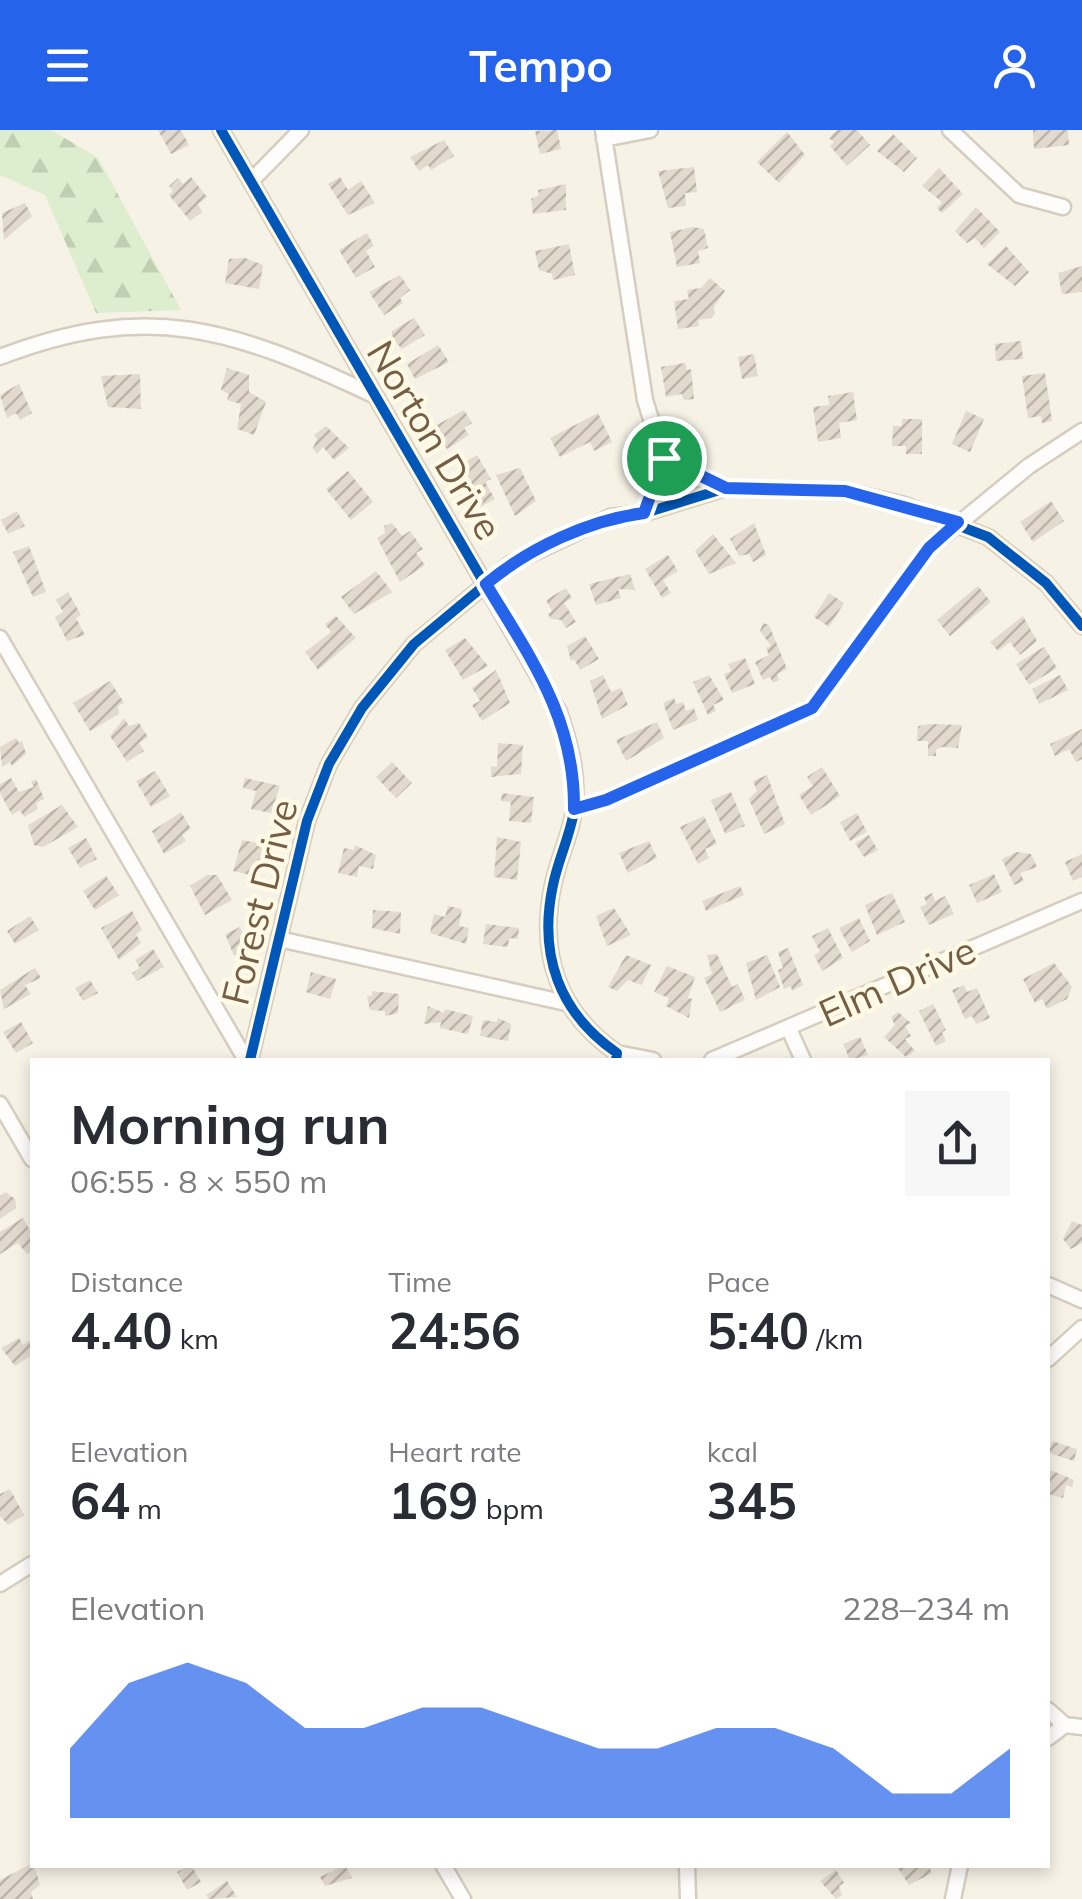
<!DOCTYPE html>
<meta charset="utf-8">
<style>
:root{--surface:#fff;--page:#f7f7f7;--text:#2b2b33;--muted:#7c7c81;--accent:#2563eb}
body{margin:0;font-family:Mulish,sans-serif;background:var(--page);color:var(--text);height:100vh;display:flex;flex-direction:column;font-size:38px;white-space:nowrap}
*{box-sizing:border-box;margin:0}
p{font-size:32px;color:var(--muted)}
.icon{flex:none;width:55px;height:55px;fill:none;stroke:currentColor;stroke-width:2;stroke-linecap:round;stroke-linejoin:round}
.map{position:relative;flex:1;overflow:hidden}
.panel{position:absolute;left:30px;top:928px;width:1020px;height:810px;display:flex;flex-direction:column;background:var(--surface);border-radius:0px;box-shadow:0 5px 15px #0003}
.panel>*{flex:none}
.pin{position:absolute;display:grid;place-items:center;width:85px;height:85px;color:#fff;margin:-42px;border:5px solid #fff;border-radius:50%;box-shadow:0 2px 10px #0007}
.round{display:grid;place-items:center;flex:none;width:105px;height:105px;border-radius:0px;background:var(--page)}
.headline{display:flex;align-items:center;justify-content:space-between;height:170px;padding:0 40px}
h1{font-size:55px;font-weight:700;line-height:75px}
.figures{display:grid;grid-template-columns:repeat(3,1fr);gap:15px;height:170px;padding:10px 40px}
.figures div{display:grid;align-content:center}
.figures b{font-size:50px;font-weight:700}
.figures small{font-size:28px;font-weight:400}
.figures p{font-size:28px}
.chart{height:280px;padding:20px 40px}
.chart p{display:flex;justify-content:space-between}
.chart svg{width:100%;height:180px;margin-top:10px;fill:var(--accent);opacity:.7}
header{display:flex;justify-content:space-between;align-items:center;height:130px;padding:0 40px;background:var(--accent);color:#fff;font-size:45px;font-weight:700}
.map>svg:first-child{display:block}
.forest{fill:url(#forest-firs)}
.building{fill:url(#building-hatch)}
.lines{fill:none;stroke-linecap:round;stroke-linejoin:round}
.minor-casing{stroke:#d5cec0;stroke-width:19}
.minor{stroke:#fefdfb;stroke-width:14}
.cycleway-casing{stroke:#fff9e5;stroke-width:16}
.cycleway{stroke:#0057b8;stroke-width:10}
.route-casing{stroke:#fff;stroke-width:20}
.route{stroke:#2563eb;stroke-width:12}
.labels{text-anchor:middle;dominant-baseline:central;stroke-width:9;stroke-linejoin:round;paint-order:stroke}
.street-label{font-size:38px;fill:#745e45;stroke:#fff9e5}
</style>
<header><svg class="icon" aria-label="menu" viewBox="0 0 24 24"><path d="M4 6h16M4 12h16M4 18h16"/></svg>Tempo<svg class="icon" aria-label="person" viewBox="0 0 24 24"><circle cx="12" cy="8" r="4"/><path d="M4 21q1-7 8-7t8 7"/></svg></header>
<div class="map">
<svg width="1082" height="1769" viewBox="0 0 1082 1769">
<defs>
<pattern id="forest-firs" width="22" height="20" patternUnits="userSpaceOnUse" patternTransform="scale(2.5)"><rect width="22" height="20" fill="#dceece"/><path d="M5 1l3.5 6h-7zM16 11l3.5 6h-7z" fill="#c0ceb2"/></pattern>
<pattern id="building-hatch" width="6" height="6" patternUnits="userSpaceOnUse" patternTransform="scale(2.5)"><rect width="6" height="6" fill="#e2dacd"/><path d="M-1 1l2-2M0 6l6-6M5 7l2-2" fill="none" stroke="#bcb4a8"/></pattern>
</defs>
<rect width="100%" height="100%" fill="#f6f2e5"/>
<path class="forest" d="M0 0H51L98 28 181 180 96 183 45 65 0 45Z"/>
<path class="building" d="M158 0H181L189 15 171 24Z
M557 0 561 19 540 24 535 1Z
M837 0H857L870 15 847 36 830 16 834 12 829 8Z
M1033 0H1068L1069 15 1034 19Z
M787 2 805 25 779 53 757 32Z
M893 4 917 28 904 42 877 21Z
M444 10 454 26 431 40 428 35 419 41 410 27Z
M694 37 697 62 685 63 686 76 668 78 658 41Z
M939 38 963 64 942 83 937 78 942 72 922 56Z
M191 47 207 67 198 74 202 82 190 91 169 65 173 61 169 56 178 48 183 54Z
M340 47 348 60 361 51 375 73 348 85 328 54Z
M566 54V80L533 84 531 69 539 65 538 60Z
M25 73 32 86 4 110 2 83Z
M976 77 1000 102 984 118 975 108 967 113 955 101Z
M693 97 704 99 708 118 698 121 700 133 677 137 670 102Z
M367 103 374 116 366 121 375 137 356 148 339 120Z
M569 114 575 145 553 150 552 144 539 140 535 121Z
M1006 116 1029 142 1015 156 987 134Z
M245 128 263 135 259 159 225 153 229 129Z
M1082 136V162L1062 164 1058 143Z
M400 145 410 160 400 168 403 173 384 185 369 162Z
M710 148 725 161 714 177 715 183 711 188 698 190 699 196 678 199 674 171 689 169 687 160 701 158Z
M414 188 425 205 402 219 392 208V201Z
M1021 211 1023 229 996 231 995 214Z
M438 215 449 232 415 249 407 234Z
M754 224 758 246 742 249 738 227Z
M685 233 687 240 691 239 694 269 684 270 682 264 666 267 661 237Z
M227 238 249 245V262L266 272 254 305 237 299 241 274 227 270 229 264 221 260Z
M1045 243 1052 291 1042 293 1041 286 1028 288 1022 246Z
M140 244 141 279 108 277 101 246Z
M19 254 32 283 20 290 16 283 7 288 0 265Z
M853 262 857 290 839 293 841 308 818 312 813 277 829 275 828 266Z
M464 280 472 293 464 298 469 305 447 319 433 297Z
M966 281 984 289 970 322 952 314Z
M598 283 612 312 594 321 590 312 560 327 550 308Z
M902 289H922V324H906V316H892L893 296H902Z
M326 296 349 318 334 330 323 317 317 324 313 318 317 309 314 305Z
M477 325 491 349 485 352 495 369 476 379 467 357 463 359 455 344 464 338 461 334Z
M520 338 536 371 515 386 496 345Z
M348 341 373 372 351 390 326 359Z
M1051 371 1064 391 1033 412 1020 392Z
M17 381 25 396 8 404 1 390Z
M392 393 402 406 410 401 423 419 416 423 425 435 400 452 377 408 385 403 384 396Z
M754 393 766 425 753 432 749 424 739 426 730 409Z
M713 404 736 433 709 444 695 421Z
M29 416 46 462 33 467 13 422Z
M668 425 678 441 663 450 671 463 662 468 645 439Z
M376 441 392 462 354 484 341 467Z
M630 444 635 460 618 459 621 468 596 475 589 454Z
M978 456 991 472 950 506 937 490Z
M566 458 572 468 564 473 576 492 566 498 561 490 551 489 548 484 552 481 546 470Z
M68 462 81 485 76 488 85 505 67 511 55 487 63 482 56 470Z
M829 463 844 473 829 497 814 487Z
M336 486 356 508 318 540 305 522 331 502 325 494Z
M1023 486 1037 511 1020 525 1010 512 998 521 990 512Z
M763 493 769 495 787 539 777 544 779 550 773 553 770 547 763 550 755 532 769 525 766 518 771 516 760 501Z
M585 506 599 529 580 540 574 529 571 531 567 516Z
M465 508 488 536 463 550 445 520Z
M1044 517 1057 538 1029 555 1016 534Z
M745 528 755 554 732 563 724 544 731 541 728 534Z
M496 540 510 573 482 591 472 575 480 571 472 558Z
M603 545 611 562 621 558 628 575 602 589 590 551Z
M709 545 724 570 713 575 716 581 708 585 693 552Z
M1060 545 1068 560 1039 574 1032 559Z
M110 551 124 573 118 576 119 584 90 601 73 573Z
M674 568 676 574 683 572 686 581 694 578 698 590 673 600 663 573Z
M124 588 129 596 139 593 148 607 139 613 144 621 127 632 110 606Z
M657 592 664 608 626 631 616 610Z
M929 594 962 595 958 618 943 617 936 619V626H928V611H917L918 596Z
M1082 599V629L1076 632 1069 619 1055 626 1050 614Z
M16 608 19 613 22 611 26 624 12 636 10 632 2 637 0 617Z
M498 613 523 615 521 644 491 647V636L497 637Z
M392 632 412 653 396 668 376 647Z
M822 637 840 666 811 685 799 665 813 656 807 647Z
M155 641 170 666 151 677 136 651Z
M767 645 785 694 764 704 749 669 757 661 753 651Z
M11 648 19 662 34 657 31 652 36 649 44 669 36 673 38 679 24 687 20 680 12 685 0 663V654Z
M245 648 280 656 271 683 251 679 256 661 243 658Z
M731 662 745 696 725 704 711 670Z
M502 663 534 667 531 693 509 691 511 672 501 671Z
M62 675 78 697 43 717 34 715 28 695Z
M181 682 191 699 182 705 186 711 164 724 152 701Z
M857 683 867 702 850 711 840 692Z
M704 686 717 714 705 719 709 728 698 734 680 697Z
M869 705 878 720 864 727 855 713Z
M497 707 521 712 517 750 494 747Z
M86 708 97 729 80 738 68 718Z
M242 710 262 714 259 747 233 741Z
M649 711 657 728 628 743 619 723Z
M355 715 376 725 373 739 359 736 357 747 338 743 344 718 354 720Z
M1017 722 1031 724 1037 737 1020 743 1024 751 1014 755 1002 729Z
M1082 724V747L1073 751 1065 732Z
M994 744 1002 762 977 773 969 755Z
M207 745H217L232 770 205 785 190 756Z
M106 746 119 765 95 780 83 761Z
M740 756 744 765 706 781 702 771Z
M892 763 905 792 877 805 865 775Z
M932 763 935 771 945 766 954 784 929 795 920 777 927 774 924 767Z
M448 776 462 779 459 796 469 798 466 814 430 803 434 784 445 787Z
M614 778 631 805 607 816 596 786Z
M373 780 401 782 400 804 372 798Z
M132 781 142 800 136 804 141 813 119 830 101 798Z
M30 786 39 800 15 814 7 801Z
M859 788 870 811 852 822 839 798Z
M486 794 519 798 518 809 509 808 508 817 483 814Z
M240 797 250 819 234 826 225 804Z
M828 798 843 828 822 841 814 825 820 822 812 806Z
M788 818 803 855 792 861 791 856 784 859 778 840 783 838 778 822Z
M153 819 164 837 137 851 132 843 140 838 135 830Z
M717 824 732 857 738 854 745 870 720 882 704 848 712 844 707 825Z
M626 825 651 835 642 855 628 850 617 861 608 857Z
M767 825 780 857 756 870 746 833Z
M1054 833 1072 857 1067 869 1047 879 1042 869 1035 873 1023 849Z
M667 836 695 847 688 868 692 869 689 888 666 876 669 868 654 862Z
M35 838 41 848 25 855 31 864 4 879 0 860Z
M311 842 336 849 330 869 306 862Z
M90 850 98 863 83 871 75 858Z
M964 855 967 862 977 858 990 888 976 894 972 886 965 889 952 860Z
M372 861 399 864 398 883 385 886V881L370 880 367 866H372Z
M933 874 946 900 942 902 946 911 936 916 919 881Z
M428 876 444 883 445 879 473 886 468 904 440 898 441 892 424 894Z
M898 882 911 893 905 896 911 906 905 909 915 921 906 927 884 907 895 895 891 887Z
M498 888 511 894 508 911 480 906 483 890 497 892Z
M21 892 33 913 16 923 3 902Z
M860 907 868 925 850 930 843 914Z
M6 1062 15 1069 16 1078 0 1089V1066Z
M23 1088 32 1104V1121L27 1124 18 1113 0 1124V1102Z
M1072 1091 1082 1095V1113L1071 1119 1063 1109Z
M19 1208 23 1215 32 1209V1225L15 1236 1 1218Z
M1052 1311 1077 1319 1074 1331 1049 1323Z
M1048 1339 1074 1350 1072 1357 1066 1355 1063 1368 1048 1364Z
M10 1359 24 1385 8 1395 0 1386V1364Z
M29 1735 35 1738 40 1755 31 1762 33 1769H0V1750Z
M191 1735 201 1752 187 1760 177 1742Z
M345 1735 352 1748 325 1756 320 1747Z
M896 1735H928L932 1743 909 1755Z
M836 1740 844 1753 839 1756 842 1765 836 1769 820 1751Z
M227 1751 237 1767 209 1769 206 1765Z"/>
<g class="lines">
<defs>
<path id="minor" d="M221 0 559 582C570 614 579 647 574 681 570 706 558 730 553 755 538 825 559 883 617 923L616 930
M603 0 645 270 663 328 645 383
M950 0 1019 65 1063 77
M604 9 650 0
M251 51 301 0
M0 227C148 170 233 199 371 264
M663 328 726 358
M0 508 246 930
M574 679 605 670 812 578 929 418 1029 336 1082 301
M279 809 566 873
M789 899 803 930
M617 923 653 930
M250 930 307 691 329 634 362 578 414 514 510 434 610 387 645 383 726 358 845 361 905 375 988 407 1046 453 1082 496
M712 930 1082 771
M0 974 32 1029
M1048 1155 1082 1170
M1048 1229 1082 1198
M0 1454 32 1434
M1048 1580 1065 1595 1082 1597
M1048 1608 1065 1595
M443 1735 463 1769
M687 1735 688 1769
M953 1769 960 1735"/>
</defs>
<use href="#minor" class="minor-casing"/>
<use href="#minor" class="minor"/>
<defs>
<path id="cycleway" d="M221 0 559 582C570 614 579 647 574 681 570 706 558 730 553 755 538 825 559 883 617 923L616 930
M250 930 307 691 329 634 362 578 414 514 510 434 610 387 645 383 726 358 845 361 905 375 988 407 1046 453 1082 496"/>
</defs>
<use href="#cycleway" class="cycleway-casing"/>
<use href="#cycleway" class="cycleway"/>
</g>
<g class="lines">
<defs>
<path id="route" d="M664 328 726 358 845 361 958 392 929 418 812 578 606 670 574 679C575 588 531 529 486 454 529 418 589 390 644 383Z"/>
</defs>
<use href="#route" class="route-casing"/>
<use href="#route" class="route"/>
</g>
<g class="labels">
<g class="street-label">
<text transform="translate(435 310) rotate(59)">Norton Drive</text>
<text transform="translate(259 772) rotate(-76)">Forest Drive</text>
<text transform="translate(897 851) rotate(-24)">Elm Drive</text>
</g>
</g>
</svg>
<div class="pin" style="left:664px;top:328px;background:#1e9e55"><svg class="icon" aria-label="arrive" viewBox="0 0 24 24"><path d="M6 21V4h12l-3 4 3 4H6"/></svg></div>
<section class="panel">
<div class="headline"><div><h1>Morning run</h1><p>06:55 · 8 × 550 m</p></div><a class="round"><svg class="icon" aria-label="share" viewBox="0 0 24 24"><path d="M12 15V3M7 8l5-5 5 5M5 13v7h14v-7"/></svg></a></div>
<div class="figures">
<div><p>Distance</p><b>4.40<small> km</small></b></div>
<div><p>Time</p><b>24:56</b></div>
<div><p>Pace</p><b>5:40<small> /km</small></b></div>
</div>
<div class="figures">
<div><p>Elevation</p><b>64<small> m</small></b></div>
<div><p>Heart rate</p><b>169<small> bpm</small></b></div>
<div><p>kcal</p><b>345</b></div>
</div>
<div class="chart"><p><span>Elevation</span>228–234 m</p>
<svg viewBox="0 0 160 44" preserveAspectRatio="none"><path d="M0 44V27L10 11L20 6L30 11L40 22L50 22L60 17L70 17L80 22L90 27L100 27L110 22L120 22L130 27L140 38L150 38L160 27V44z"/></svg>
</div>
</section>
</div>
